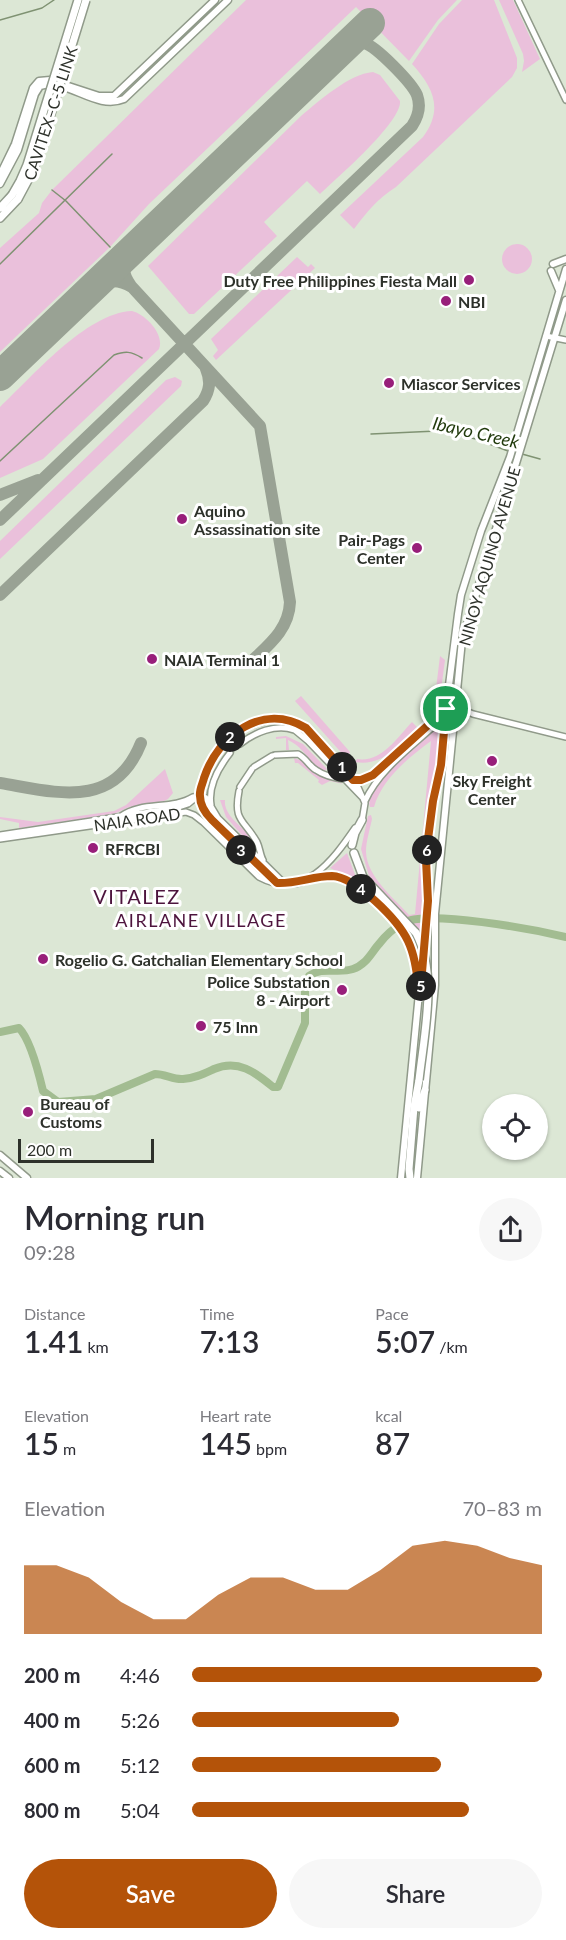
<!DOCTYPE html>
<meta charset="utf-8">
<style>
:root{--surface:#fff;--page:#f7f7f7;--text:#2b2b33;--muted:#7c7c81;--accent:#b45309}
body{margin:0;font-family:Lato,sans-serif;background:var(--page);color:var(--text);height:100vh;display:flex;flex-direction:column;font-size:22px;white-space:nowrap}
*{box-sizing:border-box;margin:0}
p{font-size:20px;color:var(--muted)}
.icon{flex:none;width:33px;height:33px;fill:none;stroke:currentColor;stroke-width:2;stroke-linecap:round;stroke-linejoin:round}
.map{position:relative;height:1178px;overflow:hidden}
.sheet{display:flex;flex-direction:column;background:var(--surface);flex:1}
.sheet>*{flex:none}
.controls{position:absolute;left:482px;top:1094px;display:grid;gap:12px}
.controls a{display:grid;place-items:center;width:66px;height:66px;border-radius:50%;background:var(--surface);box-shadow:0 2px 4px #0004;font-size:30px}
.scale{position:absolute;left:18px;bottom:15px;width:136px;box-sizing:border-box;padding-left:6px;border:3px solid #2d312a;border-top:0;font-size:16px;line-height:21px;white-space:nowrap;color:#2d312a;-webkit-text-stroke:4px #fff;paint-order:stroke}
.pin{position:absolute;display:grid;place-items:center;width:51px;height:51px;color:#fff;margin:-26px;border:3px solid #fff;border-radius:50%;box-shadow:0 2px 6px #0007}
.km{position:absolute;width:30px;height:30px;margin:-15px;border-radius:50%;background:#222;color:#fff;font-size:16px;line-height:30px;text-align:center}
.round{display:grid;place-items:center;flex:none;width:63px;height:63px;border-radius:32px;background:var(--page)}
.headline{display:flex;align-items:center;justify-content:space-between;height:102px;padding:0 24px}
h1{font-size:33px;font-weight:600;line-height:45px}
.stats{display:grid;grid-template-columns:repeat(3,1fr);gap:9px;height:102px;padding:6px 24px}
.stats div{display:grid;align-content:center}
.stats b{font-size:30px;font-weight:600}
.stats small{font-size:16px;font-weight:400}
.stats p{font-size:16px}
.chart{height:168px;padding:12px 24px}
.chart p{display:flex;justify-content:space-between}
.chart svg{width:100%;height:108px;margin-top:6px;fill:var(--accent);opacity:.7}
.action{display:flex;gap:12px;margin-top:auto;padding:12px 24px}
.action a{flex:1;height:69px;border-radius:36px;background:var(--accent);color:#fff;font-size:24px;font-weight:600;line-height:69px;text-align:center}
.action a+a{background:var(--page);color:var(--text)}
ul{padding:0 24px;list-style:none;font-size:20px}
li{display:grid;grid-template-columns:96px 72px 1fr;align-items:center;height:45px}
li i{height:15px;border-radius:8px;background:var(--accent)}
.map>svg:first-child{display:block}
.green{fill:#eac0db}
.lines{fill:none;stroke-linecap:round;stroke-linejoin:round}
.stream{stroke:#7f9272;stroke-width:1.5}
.river{stroke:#a2bc91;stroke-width:8}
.taxiway{stroke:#99a294;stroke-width:12}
.runway{stroke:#99a294;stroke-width:30}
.secondary-tunnel{stroke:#b9c3b3;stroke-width:5;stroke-dasharray:5 2.5;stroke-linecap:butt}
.secondary-casing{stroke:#909a8a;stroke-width:8}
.primary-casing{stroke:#909a8a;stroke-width:9}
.highway-casing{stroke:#909a8a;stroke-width:10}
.secondary{stroke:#fff;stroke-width:5}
.primary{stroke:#fff;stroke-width:6}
.highway{stroke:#fff;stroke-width:7}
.secondary-bridge-casing{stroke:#909a8a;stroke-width:8;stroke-linecap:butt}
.highway-bridge-casing{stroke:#909a8a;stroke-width:10;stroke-linecap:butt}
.secondary-bridge{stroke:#fff;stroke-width:5}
.highway-bridge{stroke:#fff;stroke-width:7}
.route-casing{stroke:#fff;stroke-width:12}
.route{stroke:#b45309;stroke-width:8}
.poi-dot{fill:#981f7a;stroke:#fff;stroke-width:2}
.labels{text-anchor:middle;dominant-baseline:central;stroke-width:6;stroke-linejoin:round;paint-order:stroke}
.street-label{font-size:16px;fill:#2d312a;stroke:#fff}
.poi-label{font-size:16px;font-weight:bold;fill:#2d312a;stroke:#fff;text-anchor:start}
.water-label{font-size:18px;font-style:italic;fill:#223b0d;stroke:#fff}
.neighbourhood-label{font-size:18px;letter-spacing:1.5px;fill:#4d143d;stroke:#fff}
.quarter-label{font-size:20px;letter-spacing:1.5px;fill:#4d143d;stroke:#fff}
</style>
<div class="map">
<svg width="566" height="1178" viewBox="0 0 566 1178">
<rect width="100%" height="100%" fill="#dce7d5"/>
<path class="green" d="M246 0H457L438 20 409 61 356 7 149 204 110 247 0 352V248L39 213 42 203 52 190Z
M462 0H494L517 58V68L512 77 396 187C376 200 368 211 354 229L340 215 423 137C444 109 433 87 412 64L439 24Z
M499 0H513L540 59 522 72 524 61 523 54Z
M373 72 380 75 400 101C402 122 337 178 320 194L307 181 264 222 277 236 194 314H189L148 266 301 116C319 101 349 74 373 72Z
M502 259a15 15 0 1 1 30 0a15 15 0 1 1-30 0Z
M297 257 308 267 311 264 315 268 216 360 213 356 218 350 211 339Z
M132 311C145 314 165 334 159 349L43 459 0 478V407C32 377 86 313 132 311Z
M175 377 182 381 181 386 0 559V541L166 380Z
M440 656 445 660 439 705 432 713 429 710 434 705Z
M301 696 350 752 347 759 295 701Z
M412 722 417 727C398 745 383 767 355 762L357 759C381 763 397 738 412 722Z
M433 730 438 732C444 752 434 776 429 795 420 827 423 859 422 892 422 905 421 919 420 933L369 876 361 849 368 816 371 815 372 819C370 829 366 841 366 852 367 877 394 898 409 915L415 914 431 741C408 758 382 779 374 807H370C363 784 417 745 433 730Z
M286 736 303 744 327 769 323 772C309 763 304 747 288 740L289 750H286V738L276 739V737Z
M294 758 302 761 313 770 343 784 330 781 322 785 318 782 319 780 298 763H295Z
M165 769 173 793 168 799 164 801 129 807 114 814 19 828V823L0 819V817L38 822 114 811 126 805Z
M220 800H225C223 817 247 829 256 844L252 847 226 817Z
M347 853 357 880 330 868Z"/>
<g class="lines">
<path class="stream" d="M0 20 42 8 54 0
M52 190 66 201 110 247
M0 264 112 154
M371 434 437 431 476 439 508 451
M522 454 540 459
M0 461 114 355C125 351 131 351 142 358"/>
<path class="river" d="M0 1032 19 1028C30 1039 39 1074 43 1091L58 1102 96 1099 155 1074C165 1074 174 1080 183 1079 195 1078 203 1074 214 1069 238 1059 255 1072 273 1087H278L305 1023V990L309 976C322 966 338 974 353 969 366 965 371 953 379 944 385 936 394 928 403 923 427 909 536 930 566 937"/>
<path class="taxiway" d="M130 251C121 264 122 273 131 286
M89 291C104 281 115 277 132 287L260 426 290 602C289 628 271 643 253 660
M0 495 38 480
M0 520 412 126C418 117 421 106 417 95 412 83 376 46 364 43 355 41 346 47 339 52
M0 595 203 401C210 390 211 381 206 369
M0 783C55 792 114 811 141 743"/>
<path class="runway" d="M0 376 370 23"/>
<path class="secondary-tunnel" d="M253 727 268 722H285
M230 753 240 744
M206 782 204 788 206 798"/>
<defs>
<path id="secondary" d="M518 0 566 100
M546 336 566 340
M455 702 461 709 473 714 566 737
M275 718 291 720 306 727 357 785 365 803 362 821
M285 722 308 741 362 797
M240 744C254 733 276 723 294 730
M275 755 298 754C306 758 309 766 316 770 329 779 360 784 373 775L446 709
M254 767 272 756
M240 787 252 769
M239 791C233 822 244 819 257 842 260 848 260 855 263 860
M206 798 218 818 284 883
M365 801C379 770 410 748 434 726L439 724 444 728
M211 805C208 787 219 767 230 753
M121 816C142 801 172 810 193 797
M0 835 176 808 188 804 199 795 204 809 212 821 276 882
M0 839 186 812 194 815 203 822 259 877C304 901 333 860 355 828"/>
<path id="primary" d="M0 175 15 144 33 88 39 81 50 80 99 96H114L215 0
M0 184 18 150 35 94 40 86C69 78 95 111 124 99L228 0
M553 264 566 259
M551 271 559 290
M297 883C310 879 324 875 338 877 358 881 397 920 407 938 414 952 416 968 418 983
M0 1155 27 1178
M0 1171 9 1178
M401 1178 427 911 426 860 428 839 433 801 441 765 446 709 458 614 461 595 481 531 510 457 566 269
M417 1178 435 985V914L462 640 566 300"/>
<path id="highway" d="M0 208 12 195
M0 218 18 199
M352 845 355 833 362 820
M354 853 363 877 416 933
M419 1108 425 1090
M410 1178 409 1169 414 1107 419 1080"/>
</defs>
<use href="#secondary" class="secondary-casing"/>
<use href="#primary" class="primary-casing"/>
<use href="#highway" class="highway-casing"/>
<use href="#secondary" class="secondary"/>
<use href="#primary" class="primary"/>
<use href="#highway" class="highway"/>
<defs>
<path id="secondary-bridge" d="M199 795C210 755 232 724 275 718"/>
<path id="highway-bridge" d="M12 195 20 181 27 165 78 0
M18 199 34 169 86 0
M416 933C438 974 424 1034 419 1080"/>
</defs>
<use href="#secondary-bridge" class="secondary-bridge-casing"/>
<use href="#highway-bridge" class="highway-bridge-casing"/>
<use href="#secondary-bridge" class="secondary-bridge"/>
<use href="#highway-bridge" class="highway-bridge"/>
</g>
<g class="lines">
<defs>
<path id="route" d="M446 709 441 765 433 801 428 839 426 860 428 901 420 996C417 977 416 958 408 941 398 920 356 877 332 876 313 876 296 884 277 883L212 820C206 814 200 805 200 796 199 790 203 783 204 778 218 735 263 702 306 728L353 780H361L373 775Z"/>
</defs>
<use href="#route" class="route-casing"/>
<use href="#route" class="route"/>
</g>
<g class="poi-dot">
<circle cx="469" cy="280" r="6"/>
<circle cx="446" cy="301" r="6"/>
<circle cx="389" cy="383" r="6"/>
<circle cx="182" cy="519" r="6"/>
<circle cx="417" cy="548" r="6"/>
<circle cx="152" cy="659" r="6"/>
<circle cx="492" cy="761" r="6"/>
<circle cx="93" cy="848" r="6"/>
<circle cx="43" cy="959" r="6"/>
<circle cx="342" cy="990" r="6"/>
<circle cx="201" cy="1026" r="6"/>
<circle cx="28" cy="1112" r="6"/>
</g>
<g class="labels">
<g class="street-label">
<text transform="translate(50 113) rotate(-72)">CAVITEX–C-5 LINK</text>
<text transform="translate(489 556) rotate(-74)">NINOY AQUINO AVENUE</text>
<text transform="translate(137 819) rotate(-8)">NAIA ROAD</text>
</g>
<g class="poi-label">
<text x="457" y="280" text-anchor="end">Duty Free Philippines Fiesta Mall</text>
<text x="458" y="301">NBI</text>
<text x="401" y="383">Miascor Services</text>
<text x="194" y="510">Aquino<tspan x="194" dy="18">Assassination site</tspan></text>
<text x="405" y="539" text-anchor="end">Pair-Pags<tspan x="405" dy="18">Center</tspan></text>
<text x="164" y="659">NAIA Terminal 1</text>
<text x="492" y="780" text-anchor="middle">Sky Freight<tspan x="492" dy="18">Center</tspan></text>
<text x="105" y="848">RFRCBI</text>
<text x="55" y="959">Rogelio G. Gatchalian Elementary School</text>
<text x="330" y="981" text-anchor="end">Police Substation<tspan x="330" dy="18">8 - Airport</tspan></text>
<text x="213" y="1026">75 Inn</text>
<text x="40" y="1103">Bureau of<tspan x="40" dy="18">Customs</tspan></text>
</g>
<g class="water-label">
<text transform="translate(476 432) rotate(13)">Ibayo Creek</text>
</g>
<g class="neighbourhood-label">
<text x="201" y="920">AIRLANE VILLAGE</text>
</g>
<g class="quarter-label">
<text x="137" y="896">VITALEZ</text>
</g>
</g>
</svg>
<div class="controls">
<a><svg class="icon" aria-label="locate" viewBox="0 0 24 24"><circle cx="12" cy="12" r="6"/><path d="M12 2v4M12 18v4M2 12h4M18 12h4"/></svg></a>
</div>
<div class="scale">200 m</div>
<div class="pin" style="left:446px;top:709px;background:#1e9e55"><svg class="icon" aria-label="arrive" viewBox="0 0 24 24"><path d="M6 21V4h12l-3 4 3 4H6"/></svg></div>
<b class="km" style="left:342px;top:767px">1</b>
<b class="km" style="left:230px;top:737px">2</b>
<b class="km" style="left:241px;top:850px">3</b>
<b class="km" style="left:361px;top:889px">4</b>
<b class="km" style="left:421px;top:986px">5</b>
<b class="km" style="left:427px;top:850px">6</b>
</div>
<section class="sheet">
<div class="headline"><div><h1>Morning run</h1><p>09:28</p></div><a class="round"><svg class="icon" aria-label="share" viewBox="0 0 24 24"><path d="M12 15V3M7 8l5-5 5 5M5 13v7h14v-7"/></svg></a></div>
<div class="stats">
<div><p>Distance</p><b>1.41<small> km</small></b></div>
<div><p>Time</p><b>7:13</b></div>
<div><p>Pace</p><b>5:07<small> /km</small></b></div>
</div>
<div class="stats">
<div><p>Elevation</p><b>15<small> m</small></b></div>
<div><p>Heart rate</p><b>145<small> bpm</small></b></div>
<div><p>kcal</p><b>87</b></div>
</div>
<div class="chart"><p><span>Elevation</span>70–83 m</p>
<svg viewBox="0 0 160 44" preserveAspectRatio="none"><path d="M0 44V16L10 16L20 21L30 31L40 38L50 38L60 28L70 21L80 21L90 26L100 26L110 18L120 8L130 6L140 8L150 13L160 16V44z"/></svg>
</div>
<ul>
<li><b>200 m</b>4:46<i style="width:100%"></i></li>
<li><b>400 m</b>5:26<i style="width:59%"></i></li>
<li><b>600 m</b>5:12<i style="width:71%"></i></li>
<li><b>800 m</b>5:04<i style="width:79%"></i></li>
</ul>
<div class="action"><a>Save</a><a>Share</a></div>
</section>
